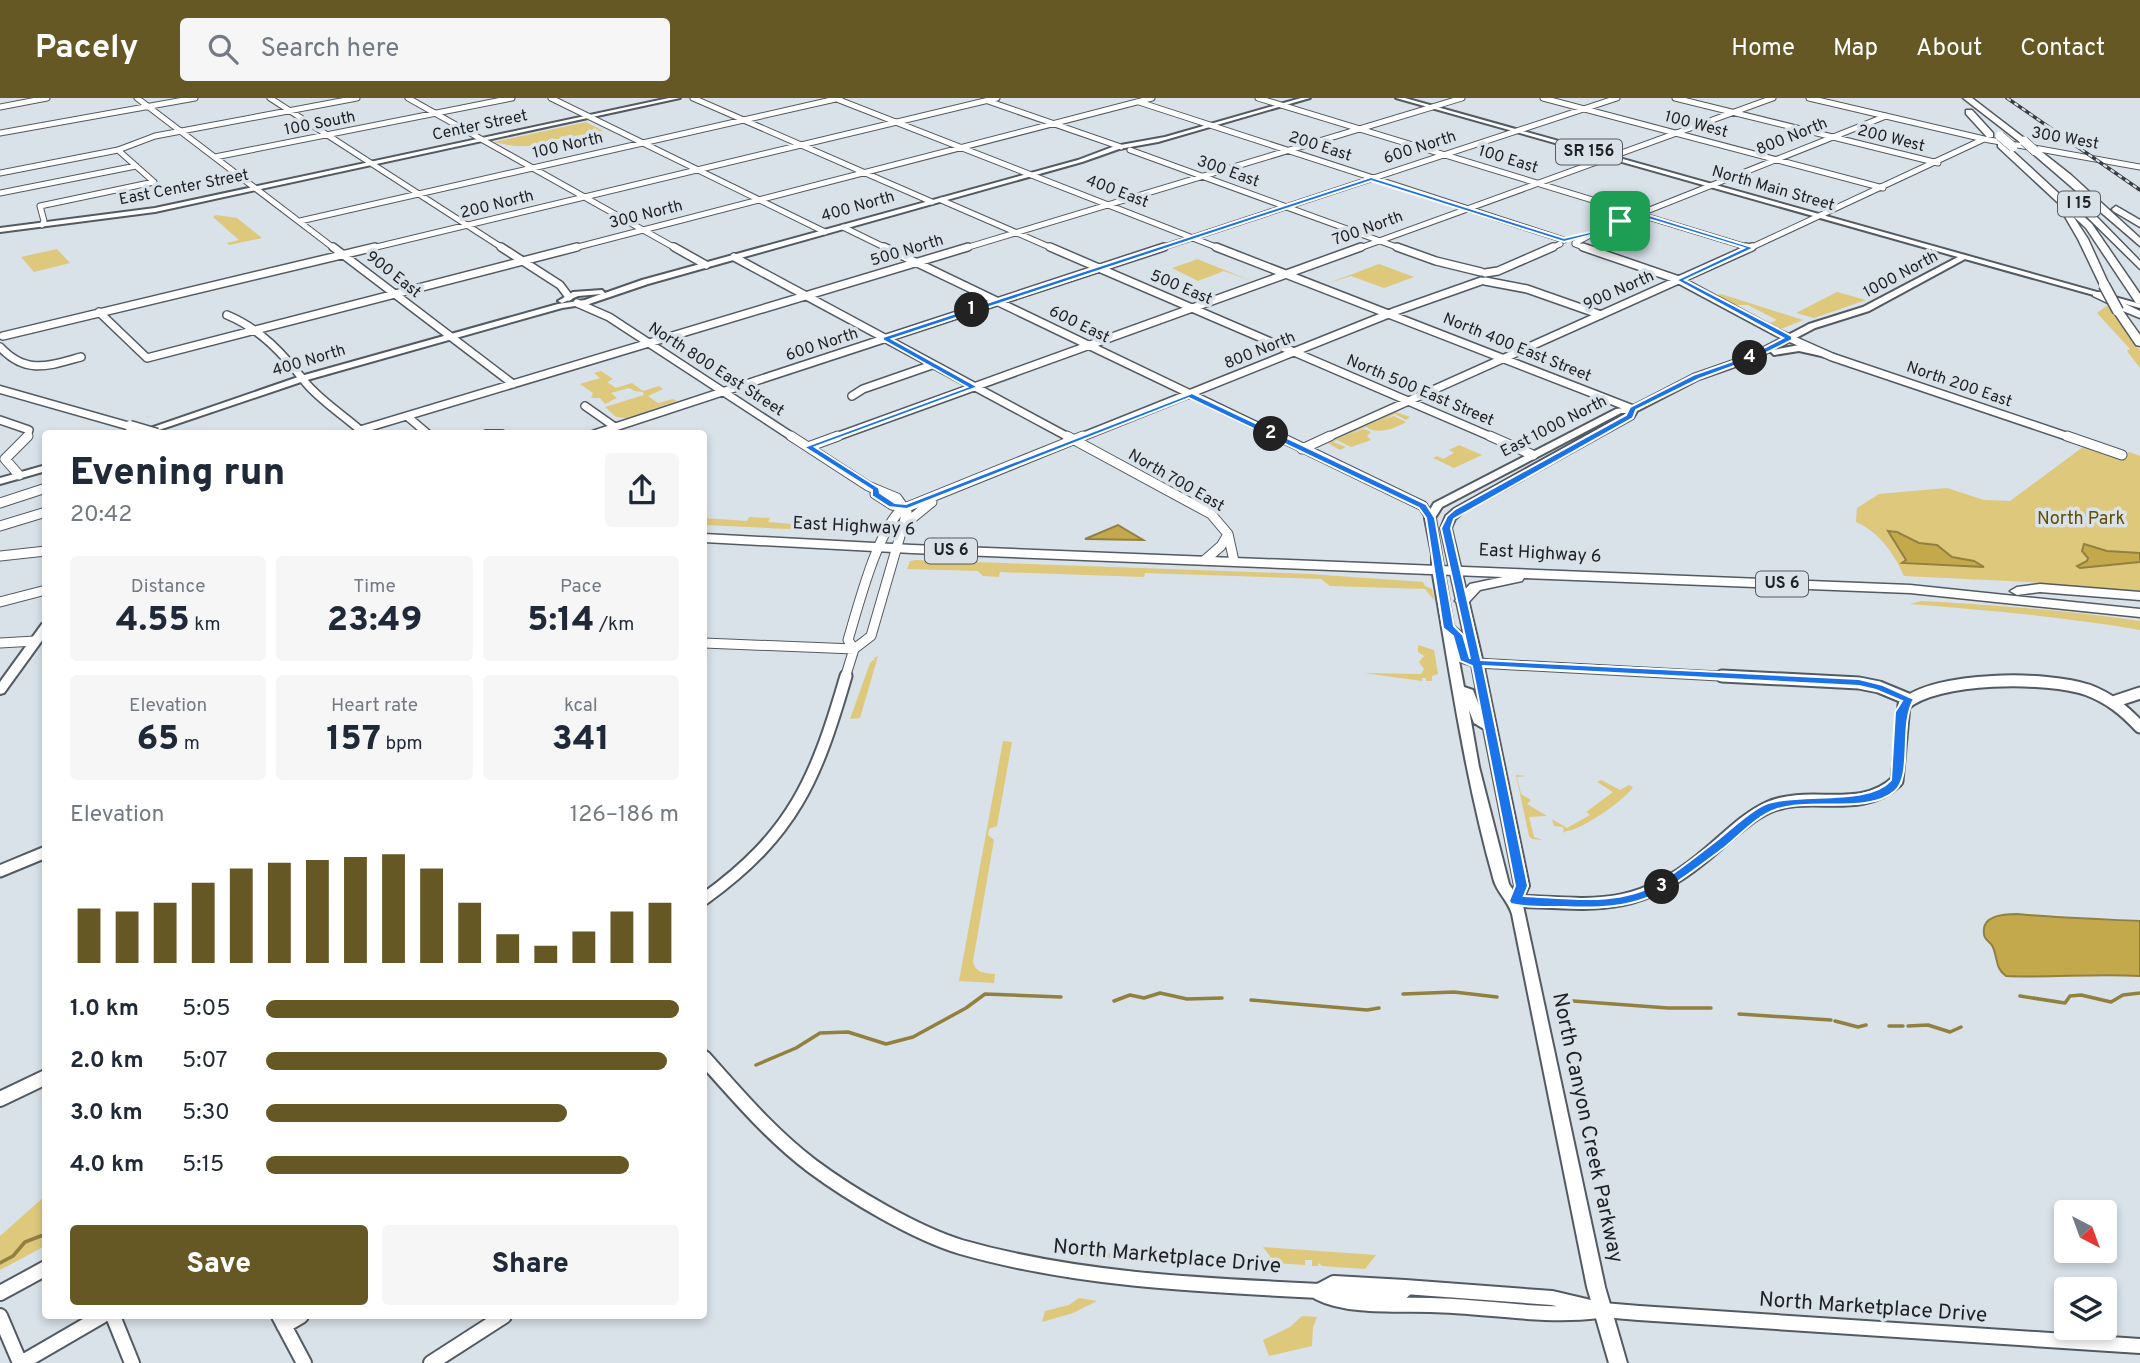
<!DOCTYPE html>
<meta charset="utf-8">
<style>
:root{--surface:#fff;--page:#f6f6f7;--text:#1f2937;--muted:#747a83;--accent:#665825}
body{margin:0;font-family:Overpass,sans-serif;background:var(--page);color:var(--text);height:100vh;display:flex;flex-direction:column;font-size:26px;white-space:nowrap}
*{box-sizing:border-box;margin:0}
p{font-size:23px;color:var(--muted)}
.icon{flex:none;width:38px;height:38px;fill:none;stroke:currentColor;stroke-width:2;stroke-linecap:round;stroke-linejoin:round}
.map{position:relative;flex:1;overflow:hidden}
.side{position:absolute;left:42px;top:332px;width:665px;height:889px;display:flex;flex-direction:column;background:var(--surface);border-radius:7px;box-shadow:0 4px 10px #0003}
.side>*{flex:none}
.needle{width:46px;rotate:139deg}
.tools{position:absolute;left:2054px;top:1102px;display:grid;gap:14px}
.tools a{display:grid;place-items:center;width:63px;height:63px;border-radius:7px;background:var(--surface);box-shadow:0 4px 10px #0003;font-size:35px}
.pin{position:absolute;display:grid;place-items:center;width:60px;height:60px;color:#fff;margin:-30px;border-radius:14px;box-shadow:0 4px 10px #0006}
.km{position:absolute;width:35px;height:35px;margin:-18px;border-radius:50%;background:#222;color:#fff;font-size:19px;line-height:35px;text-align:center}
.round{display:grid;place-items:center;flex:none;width:74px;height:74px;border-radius:7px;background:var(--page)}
.headline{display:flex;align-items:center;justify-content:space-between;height:119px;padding:0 28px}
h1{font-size:38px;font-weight:800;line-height:52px}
.metrics{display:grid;grid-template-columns:repeat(3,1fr);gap:10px;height:119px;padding:7px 28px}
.metrics div{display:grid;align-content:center;border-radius:7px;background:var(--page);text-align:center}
.metrics b{font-size:35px;font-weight:800}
.metrics small{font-size:19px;font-weight:400}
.metrics p{font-size:19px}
.chart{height:196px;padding:14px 28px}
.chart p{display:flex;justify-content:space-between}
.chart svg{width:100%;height:126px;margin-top:7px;stroke:var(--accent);stroke-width:6}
.cta{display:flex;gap:14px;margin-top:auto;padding:14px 28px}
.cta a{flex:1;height:80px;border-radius:7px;background:var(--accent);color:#fff;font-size:28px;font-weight:800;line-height:80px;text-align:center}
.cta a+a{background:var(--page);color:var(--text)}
ul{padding:0 28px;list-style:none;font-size:23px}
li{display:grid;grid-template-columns:112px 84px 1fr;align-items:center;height:52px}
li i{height:18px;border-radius:9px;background:var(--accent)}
header{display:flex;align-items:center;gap:42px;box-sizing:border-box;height:98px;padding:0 35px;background:var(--accent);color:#fff}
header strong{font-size:33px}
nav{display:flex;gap:38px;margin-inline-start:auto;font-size:24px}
.search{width:490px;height:63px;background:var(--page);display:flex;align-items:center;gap:18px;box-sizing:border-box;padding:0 24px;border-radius:7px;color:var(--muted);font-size:26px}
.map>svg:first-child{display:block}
.green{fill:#dec87b}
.water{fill:#c4a94c;stroke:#928040;stroke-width:2}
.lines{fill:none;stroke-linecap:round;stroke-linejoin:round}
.stream{stroke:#928040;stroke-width:3.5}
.minor-far4-casing{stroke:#535a61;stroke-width:7}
.minor-far3-casing{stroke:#535a61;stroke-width:10}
.minor-far2-casing{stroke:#535a61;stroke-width:11}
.minor-far1-casing{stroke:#535a61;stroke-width:15}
.minor-casing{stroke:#535a61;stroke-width:18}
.major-casing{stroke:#535a61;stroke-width:4}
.highway-casing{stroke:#535a61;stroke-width:3}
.minor-far4{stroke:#fff;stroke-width:5}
.minor-far3{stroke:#fff;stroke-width:7}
.minor-far2{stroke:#fff;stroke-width:9}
.minor-far1{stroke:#fff;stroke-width:11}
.minor{stroke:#fff;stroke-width:14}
.major{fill:#fff;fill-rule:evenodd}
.highway{fill:#fff;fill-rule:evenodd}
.rail-casing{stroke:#3a3d41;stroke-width:3.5}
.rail{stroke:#d9e1e9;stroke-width:2;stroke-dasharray:4.5;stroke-linecap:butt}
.highway-bridge-far1-casing{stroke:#535a61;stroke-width:10;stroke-linecap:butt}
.highway-bridge-casing{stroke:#535a61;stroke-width:13;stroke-linecap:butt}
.highway-bridge-far1{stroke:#fff;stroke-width:9}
.highway-bridge{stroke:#fff;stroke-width:10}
.route{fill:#1a73e8;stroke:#fff;stroke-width:2;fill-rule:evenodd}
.labels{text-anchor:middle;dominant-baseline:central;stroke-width:7;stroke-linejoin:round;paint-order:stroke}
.far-street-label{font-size:16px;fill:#1e2023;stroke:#d9e1e9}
.shield{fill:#d9e1e9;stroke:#565a5e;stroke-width:2}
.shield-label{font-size:16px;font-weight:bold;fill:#1e2023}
.park-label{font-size:18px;fill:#614f01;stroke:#d9e1e9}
.street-label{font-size:18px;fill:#1e2023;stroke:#d9e1e9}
.near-street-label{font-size:21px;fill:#1e2023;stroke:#d9e1e9}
</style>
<header>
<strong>Pacely</strong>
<div class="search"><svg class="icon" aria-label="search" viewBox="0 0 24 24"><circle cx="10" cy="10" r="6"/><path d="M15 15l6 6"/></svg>Search here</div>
<nav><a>Home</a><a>Map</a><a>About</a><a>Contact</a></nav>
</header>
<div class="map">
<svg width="2140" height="1265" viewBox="0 0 2140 1265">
<rect width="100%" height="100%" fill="#d9e1e9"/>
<path class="green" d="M586 24 603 33 541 44 542 46C524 50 511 48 494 44Z
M216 117 237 120 262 140 229 147 227 145 239 142 213 119Z
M57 151 70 165 34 174 21 159Z
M1198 161 1202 163 1252 183 1224 173 1198 183 1172 170Z
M1379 166 1414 179 1384 190 1351 178 1326 186Z
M1837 194 1866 202 1814 220 1796 215Z
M1721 196 1803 222 1781 231 1770 225 1777 222 1748 207H1734L1717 197Z
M2108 207 2140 253V270L2127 253 2130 251 2097 215Z
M601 273 613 281 607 284 616 290 632 285 643 293 659 288 663 291 648 298 658 305 673 301 677 303 627 320 616 319 605 309 644 297 643 294 635 293 629 290 611 295 617 300 605 306 600 300H591L593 295 580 286 600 280 594 275Z
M1396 314 1410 319 1406 322 1395 316 1383 322 1394 318 1406 324C1394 331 1377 337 1366 329L1348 337 1364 331 1371 334 1367 338 1371 342 1351 349 1337 342 1333 344 1346 349 1340 352 1328 345Z
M1459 347 1482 357 1454 370 1433 360 1437 358 1443 361 1454 355 1449 352Z
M2083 349 2120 361 2129 354 2140 358V494L2029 484 1904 478C1894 455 1879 434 1856 424L1857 410 1879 396 1947 390 1984 402 2010 403Z
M749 419 770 420 768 424 842 430 844 425 848 426V430L872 431 875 424H879L874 435 706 427 708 423 704 422V420L747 423Z
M916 462 1310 476 1423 484 1425 488 1432 491 1435 503 1425 491 1330 488 1321 481 1145 475 1144 479 1000 474 999 479 983 478 978 473 907 471 910 463Z
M1921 503C1994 507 2067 512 2140 523V532C2064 519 1987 512 1910 506Z
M1418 547 1434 552 1438 576 1432 578V583H1426V580H1422V583L1364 575 1421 576 1424 571 1419 564 1424 558 1418 554Z
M878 558 860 620 850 621 870 565 873 562 875 563 874 560Z
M1003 643 1012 644 997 728 989 731 988 737 994 742 973 863C975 875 985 875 995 876L994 885 959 883Z
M1516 677 1526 678 1517 679 1521 696 1531 702 1527 706 1547 718 1529 719 1534 739 1543 742 1532 741 1529 738Z
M1601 682 1620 692 1629 687 1633 689C1625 702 1580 733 1566 733L1564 735 1563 729 1554 728 1552 721 1567 730 1590 717 1586 714 1613 694 1597 684Z
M45 1098V1148L0 1172V1138Z
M1263 1149 1376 1157 1365 1171 1322 1168 1319 1165 1318 1168H1312V1162H1305V1167L1275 1165Z
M1081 1153 1205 1163V1168L1080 1158Z
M1079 1200 1097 1203 1073 1215 1042 1224 1045 1213 1069 1207Z
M1302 1218 1317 1219 1313 1229 1312 1248 1269 1258 1263 1242 1290 1229Z"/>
<path class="water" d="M1118 427 1143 442 1085 441Z
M1888 433 1897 434 1919 445 1937 447 1952 459 1974 463 1984 469 1902 465 1906 462Z
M2084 446 2107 453 2140 455V464L2080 470 2077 468 2087 463 2088 460 2082 453Z
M2017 816C2058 820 2099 821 2140 823V878C2095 875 2051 880 2006 878 1995 870 1998 861 1993 849 1991 844 1984 842 1984 836 1981 817 2005 816 2017 816Z"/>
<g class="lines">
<path class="stream" d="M1403 896 1454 894 1497 899
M2020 898 2065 905 2070 898 2081 897 2111 904 2123 897 2140 895
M1251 902 1367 912 1379 910
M1114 903 1130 897 1144 900 1160 895 1187 901 1222 900
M1573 903 1668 910H1711
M1739 916 1831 922
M1835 923 1858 929 1866 927
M1889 928H1903
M1908 928 1928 927 1950 934 1961 929
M756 967 796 950 820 935 848 934 886 946 913 939 966 910 985 896 1061 899
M0 1165 13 1158 25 1144 46 1136"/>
<defs>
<path id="minor-far4" d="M137 0 335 151
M270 0 504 151
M408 0 677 151
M551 0 825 134
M693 0 932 104
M834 0 1221 151
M1258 0 1750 150
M1543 0 1883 90
M1675 0 1938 65
M1809 0 1984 41 2140 69
M988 3 1121 49
M1139 4 1564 142
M0 9 47 0
M0 35 195 0
M118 52 154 84
M1130 52 1402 151
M215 59 512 0
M0 75 118 52 155 38 357 0
M0 95 136 68
M941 102 1054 151
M300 123 840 0
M42 127 44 123 40 108 154 84
M843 129 888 151
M1575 145 1604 130 1886 18
M1575 146 1588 151
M368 151 997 0
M570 151 1152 0
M962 151 1462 0
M1158 151 1617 0
M1357 151 1773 0
M1549 151 1560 146
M1748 151 1984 41"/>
<path id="minor-far3" d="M333 149 513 286
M501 149 560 187 569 199
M674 149 706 167
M884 149 1282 340
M1050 149 1494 340
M1216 149 1633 311
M1397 149 1436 163 1481 174
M1583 149 1679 182 1778 235 1832 259 2072 340
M1746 149 1750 150
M734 159 1070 340
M1485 175 1498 173 1553 149
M1485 183 1527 191 1601 217
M577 205 609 219 794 340
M99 214 147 260 577 149
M227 217C261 231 284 257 306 285 320 302 343 317 360 332
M3 238 375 149
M0 249C26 277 48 268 81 259
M852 298 863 291 932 267
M585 308 615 329
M408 319 428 336
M0 322 29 332 26 340
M360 332 968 149
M486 336H502
M594 336 1164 149
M833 340 1361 149
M1079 340 1396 213 1481 183
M1326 340 1752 149"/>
<path id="minor-far2" d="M791 338 868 388 897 400 907 414 871 538 854 551 845 580
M1067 338 1211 416 1228 436 1234 463
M1278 338 1423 408 1430 420
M1490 338 1533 357
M2067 338 2122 357
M808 349 838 338
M1302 351 1330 338
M19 377 5 361 28 338
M876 392 875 396 892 407 905 409
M0 405 46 390
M905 426 932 404
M0 428 46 414
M0 458 46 453
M1205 462 1221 448 1227 438
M0 504 46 492
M0 545 35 543
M704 545 854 551
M854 551 848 542C858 509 877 433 902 411L1083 338
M1477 565 1756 580"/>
<path id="minor-far1" d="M1722 578 1859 585 1879 589 1908 601
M2113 604 2140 595
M0 773 46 754
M704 801C794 736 816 681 846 578
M1515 803C1594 806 1635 815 1701 761 1722 745 1744 720 1769 709 1811 691 1860 718 1897 683L1904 607C1935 578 2048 578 2088 592 2109 600 2124 612 2140 629"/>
<path id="minor" d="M704 960C738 998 771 1037 812 1068 851 1097 915 1135 961 1149 1101 1189 1251 1188 1396 1197L1404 1193 1405 1189
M0 1001 46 979
M1317 1194 1334 1185 1405 1189 1552 1200 1603 1212 1639 1215 2140 1248
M0 1195 46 1170
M1319 1195C1348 1210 1398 1206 1431 1207 1487 1208 1542 1220 1598 1213
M0 1218 20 1265
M113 1218 132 1265
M279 1218 304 1265
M284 1228 301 1218
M21 1265 102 1218
M431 1265 504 1218"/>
<path id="major" d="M669 0H680L155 114 0 134V130L155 110Z
M1301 0H1310L1158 44 1119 51 1082 64 648 186 589 206 562 210 307 282 147 336H133L301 278 558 206 585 202 601 196 578 198 562 205 558 203 573 194 602 192 605 195 642 182 1078 62 1115 48 1165 39Z
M1396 0H1405L2140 206V210L1965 161 1869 213 1815 230 1773 252 1799 247 1835 257V261L1799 253 1774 257 1770 253 1756 261 1699 281 1637 313 1633 320 1462 415 1455 421 1451 430 1483 565 1529 788 1522 803 1605 1189 1627 1265H1609L1587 1189 1512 816C1508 803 1498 795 1494 783 1465 681 1450 575 1432 471V456L1425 420 1434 405 1616 311 1631 309 1693 277 1750 257 1809 226 1863 209 1958 159ZM1621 315H1627L1454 411 1446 418 1441 430 1469 559 1464 537 1453 528 1435 420 1442 409ZM1459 563 1472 567 1480 610 1473 592 1464 589ZM1469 612 1474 625 1484 631 1515 788 1513 792 1509 786 1479 669Z
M46 367V373L0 386V380Z
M46 525V537L4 595 0 596V584L42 526Z"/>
<path id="highway" d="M1963 0H1972L2028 43 2021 45Z
M1966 12H1972L1993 35V39H1987L1966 16Z
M1998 45H2004L2092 126 2140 196V206L2136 205 2086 130 2073 118 2088 141 2109 187 2101 189 2078 141 2064 117 2069 115 1998 49Z
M2032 51H2038L2071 77 2140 140V148L2032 55Z
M2116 108 2140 122V129L2113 113 2112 111Z
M2083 111H2089L2140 163V171L2083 115Z
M2093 194H2101L2140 213V220L2123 213 2140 237V248L2136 247 2113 213 2118 210 2093 198Z
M0 288 134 326 136 328 130 332 0 295Z
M704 436 912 447 1910 487 2140 511V519L1910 495 1524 480 1522 483 1480 492 1467 506 1462 507 1455 503 1470 486 1503 479 912 455 704 444Z
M2040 486 2140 494V502L2040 494 2017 497 2010 493 2017 489Z"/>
</defs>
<use href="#minor-far4" class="minor-far4-casing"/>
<use href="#minor-far3" class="minor-far3-casing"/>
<use href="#minor-far2" class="minor-far2-casing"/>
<use href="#minor-far1" class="minor-far1-casing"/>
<use href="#minor" class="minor-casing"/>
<use href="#major" class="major-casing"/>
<use href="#highway" class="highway-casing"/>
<use href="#minor-far4" class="minor-far4"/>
<use href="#minor-far3" class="minor-far3"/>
<use href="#minor-far2" class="minor-far2"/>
<use href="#minor-far1" class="minor-far1"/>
<use href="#minor" class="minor"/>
<use href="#major" class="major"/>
<use href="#highway" class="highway"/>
<defs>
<path id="rail" d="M2007 0 2140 92"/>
</defs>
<use href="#rail" class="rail-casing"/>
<use href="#rail" class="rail"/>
<defs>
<path id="highway-bridge-far1" d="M2000 38 2013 49
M2024 43 2035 53"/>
<path id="highway-bridge" d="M2104 187 2118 213
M130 328 157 336"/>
</defs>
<use href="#highway-bridge-far1" class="highway-bridge-far1-casing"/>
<use href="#highway-bridge" class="highway-bridge-casing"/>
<use href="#highway-bridge-far1" class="highway-bridge-far1"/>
<use href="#highway-bridge" class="highway-bridge"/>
</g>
<path class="route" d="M1371 79 1564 140 1590 134 1639 114 1752 149V151L1685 182 1792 238V242L1756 260 1699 281 1636 312 1633 320 1454 421 1451 430 1481 562 1859 581 1883 587 1914 601C1899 627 1913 677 1895 693 1868 717 1810 699 1775 712 1757 718 1739 738 1724 750 1662 796 1645 813 1564 809 1547 809 1527 810 1511 806L1509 803 1515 788 1472 568 1460 563 1453 538 1443 530 1426 420 1419 410 1189 300 907 411 889 409 872 398V392L804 349 967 289 883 242V239ZM1371 83 1564 144 1595 136 1639 118 1744 150 1676 182 1783 240 1750 257 1693 277 1630 309 1626 317 1455 411 1447 418 1441 430 1470 561 1463 537 1454 528 1435 420 1426 406 1192 295 906 406 895 405 880 395 879 390 815 349 978 289 892 241ZM1483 568 1859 588 1876 592 1902 603 1895 614 1891 682C1868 708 1804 694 1768 705 1751 711 1727 735 1712 746 1695 759 1678 773 1660 784 1620 809 1568 800 1524 798L1528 788Z"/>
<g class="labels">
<g class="far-street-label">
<text transform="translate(320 26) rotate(-11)">100 South</text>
<text transform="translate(1696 27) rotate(15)">100 West</text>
<text transform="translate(480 28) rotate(-12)">Center Street</text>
<text transform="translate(1792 39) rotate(-22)">800 North</text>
<text transform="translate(1891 41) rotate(14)">200 West</text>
<text transform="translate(2065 41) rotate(10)">300 West</text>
<text transform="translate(568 48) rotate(-13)">100 North</text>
<text transform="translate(1320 49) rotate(18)">200 East</text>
<text transform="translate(1420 50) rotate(-18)">600 North</text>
<text transform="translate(1508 62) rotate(17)">100 East</text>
<text transform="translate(1228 74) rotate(20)">300 East</text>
<text transform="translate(184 90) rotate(-11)">East Center Street</text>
<text transform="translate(1773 91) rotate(16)">North Main Street</text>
<text transform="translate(1117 94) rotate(21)">400 East</text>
<text transform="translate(497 107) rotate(-14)">200 North</text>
<text transform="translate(858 109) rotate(-16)">400 North</text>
<text transform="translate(646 117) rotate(-14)">300 North</text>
<text transform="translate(1368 131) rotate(-20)">700 North</text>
<text transform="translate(907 153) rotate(-17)">500 North</text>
<text transform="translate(393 177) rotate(38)">900 East</text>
<text transform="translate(1901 177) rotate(-28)">1000 North</text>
<text transform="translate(1181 190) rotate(23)">500 East</text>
<text transform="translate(1619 193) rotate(-24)">900 North</text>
<text transform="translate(1079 227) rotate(26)">600 East</text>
<text transform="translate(822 247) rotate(-18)">600 North</text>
<text transform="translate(1517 250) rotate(22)">North 400 East Street</text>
<text transform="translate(1260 253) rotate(-22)">800 North</text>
<text transform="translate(309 263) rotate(-17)">400 North</text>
<text transform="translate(716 272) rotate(33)">North 800 East Street</text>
<text transform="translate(1959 287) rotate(19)">North 200 East</text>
<text transform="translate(1420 293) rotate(23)">North 500 East Street</text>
<text transform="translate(1554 329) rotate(-27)">East 1000 North</text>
<text transform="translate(1176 383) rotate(30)">North 700 East</text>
</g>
<g class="shield">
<rect x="1556" y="41.5" width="66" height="25" rx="5"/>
<rect x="2058" y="93.5" width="42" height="25" rx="5"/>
<rect x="925" y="440.5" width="52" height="25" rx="5"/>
<rect x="1756" y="473.5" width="52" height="25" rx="5"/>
</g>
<g class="shield-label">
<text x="1589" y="54">SR 156</text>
<text x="2079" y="106">I 15</text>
<text x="951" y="453">US 6</text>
<text x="1782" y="486">US 6</text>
</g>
<g class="park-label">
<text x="2081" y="421">North Park</text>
</g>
<g class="street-label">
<text transform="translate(854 429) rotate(3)">East Highway 6</text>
<text transform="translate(1540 456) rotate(3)">East Highway 6</text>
</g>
<g class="near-street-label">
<text transform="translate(1587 1030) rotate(78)">North Canyon Creek Parkway</text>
<text transform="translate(1167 1159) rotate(5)">North Marketplace Drive</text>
<text transform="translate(1873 1210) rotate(4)">North Marketplace Drive</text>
</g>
</g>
</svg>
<div class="tools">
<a><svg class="needle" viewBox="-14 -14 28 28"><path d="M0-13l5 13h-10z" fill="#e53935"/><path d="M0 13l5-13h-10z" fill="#747a83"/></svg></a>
<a><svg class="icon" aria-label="layers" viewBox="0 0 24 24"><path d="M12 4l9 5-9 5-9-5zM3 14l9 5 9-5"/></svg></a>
</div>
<div class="pin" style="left:1620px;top:123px;background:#1e9e55"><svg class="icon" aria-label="arrive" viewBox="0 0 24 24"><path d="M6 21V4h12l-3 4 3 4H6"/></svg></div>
<b class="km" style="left:972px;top:212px">1</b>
<b class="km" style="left:1271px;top:336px">2</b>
<b class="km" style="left:1662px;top:789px">3</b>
<b class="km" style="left:1750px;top:260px">4</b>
<section class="side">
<div class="headline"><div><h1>Evening run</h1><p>20:42</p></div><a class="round"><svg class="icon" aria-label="share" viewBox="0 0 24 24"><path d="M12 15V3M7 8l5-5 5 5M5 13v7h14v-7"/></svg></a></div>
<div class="metrics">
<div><p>Distance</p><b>4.55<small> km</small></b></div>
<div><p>Time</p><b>23:49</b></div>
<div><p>Pace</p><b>5:14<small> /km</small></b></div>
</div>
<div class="metrics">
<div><p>Elevation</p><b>65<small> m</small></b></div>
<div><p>Heart rate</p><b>157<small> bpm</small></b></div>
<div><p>kcal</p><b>341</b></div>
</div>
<div class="chart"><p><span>Elevation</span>126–186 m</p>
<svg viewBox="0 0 160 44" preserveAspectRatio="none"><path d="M5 44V25M15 44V26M25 44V23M35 44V16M45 44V11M55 44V9M65 44V8M75 44V7M85 44V6M95 44V11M105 44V23M115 44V34M125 44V38M135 44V33M145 44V26M155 44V23"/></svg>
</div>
<ul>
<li><b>1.0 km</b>5:05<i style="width:100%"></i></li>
<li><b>2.0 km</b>5:07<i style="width:97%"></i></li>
<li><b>3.0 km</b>5:30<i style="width:73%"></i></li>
<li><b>4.0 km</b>5:15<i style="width:88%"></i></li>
</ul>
<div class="cta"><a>Save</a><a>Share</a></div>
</section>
</div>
